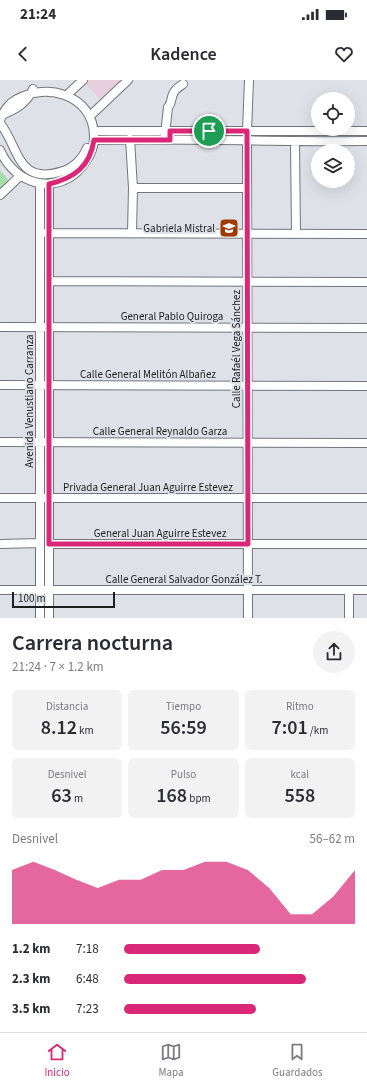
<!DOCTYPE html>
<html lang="es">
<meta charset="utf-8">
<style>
:root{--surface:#fff;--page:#f2f2f3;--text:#2b2b33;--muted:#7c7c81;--line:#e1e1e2;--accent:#db2777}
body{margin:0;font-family:"Source Sans 3",sans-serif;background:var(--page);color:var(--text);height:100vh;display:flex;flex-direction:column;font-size:15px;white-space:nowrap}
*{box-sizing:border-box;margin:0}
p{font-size:13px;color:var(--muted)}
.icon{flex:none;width:22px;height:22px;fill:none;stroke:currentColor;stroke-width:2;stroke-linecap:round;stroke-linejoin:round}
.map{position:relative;height:538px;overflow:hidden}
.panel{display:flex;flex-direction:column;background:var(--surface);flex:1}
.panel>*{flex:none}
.controls{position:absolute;left:311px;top:12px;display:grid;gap:8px}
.controls a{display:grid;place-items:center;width:44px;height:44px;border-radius:50%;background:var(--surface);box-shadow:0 4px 16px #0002;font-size:20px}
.scale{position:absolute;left:12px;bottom:10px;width:103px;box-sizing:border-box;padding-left:4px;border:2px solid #1d1e20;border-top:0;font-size:11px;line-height:14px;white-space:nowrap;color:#1d1e20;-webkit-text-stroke:3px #dee1e7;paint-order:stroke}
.pin{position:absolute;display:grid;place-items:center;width:34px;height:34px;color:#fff;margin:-17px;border:2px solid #fff;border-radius:50%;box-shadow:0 1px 4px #0007}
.round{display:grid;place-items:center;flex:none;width:42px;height:42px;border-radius:21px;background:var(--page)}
.headline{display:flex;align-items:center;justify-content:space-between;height:68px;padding:0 12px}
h1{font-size:22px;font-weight:600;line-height:30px}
.figures{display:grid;grid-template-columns:repeat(3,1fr);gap:6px;height:68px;padding:4px 12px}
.figures div{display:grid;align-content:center;border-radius:6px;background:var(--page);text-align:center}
.figures b{font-size:20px;font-weight:600}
.figures small{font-size:11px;font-weight:400}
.figures p{font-size:11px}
.chart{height:112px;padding:8px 12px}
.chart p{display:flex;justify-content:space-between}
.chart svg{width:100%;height:72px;margin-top:4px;fill:var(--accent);opacity:.7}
ul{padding:0 12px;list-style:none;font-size:13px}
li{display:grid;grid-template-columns:64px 48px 1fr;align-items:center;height:30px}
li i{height:10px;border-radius:5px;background:var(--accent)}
.status{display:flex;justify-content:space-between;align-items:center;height:28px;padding:0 20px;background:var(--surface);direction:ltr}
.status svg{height:11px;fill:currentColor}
header{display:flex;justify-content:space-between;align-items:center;height:52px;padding:0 12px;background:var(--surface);font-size:18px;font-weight:600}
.tab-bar{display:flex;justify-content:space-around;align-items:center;height:56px;border-top:1px solid var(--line);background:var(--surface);font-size:11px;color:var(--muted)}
.tab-bar a{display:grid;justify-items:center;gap:2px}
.tab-bar .selected{color:var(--accent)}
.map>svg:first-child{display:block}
.commercial{fill:#e6d0dd}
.green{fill:#a4dfaa}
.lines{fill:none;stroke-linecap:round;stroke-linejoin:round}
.minor-casing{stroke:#72757b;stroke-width:10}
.minor{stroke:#fff;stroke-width:8}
.route-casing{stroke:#fff;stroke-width:8}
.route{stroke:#db2777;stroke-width:5}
.labels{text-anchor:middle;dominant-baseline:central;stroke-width:4;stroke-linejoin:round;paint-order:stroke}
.poi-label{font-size:11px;fill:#1d1e20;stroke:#dee1e7;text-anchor:end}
.street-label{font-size:11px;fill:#1d1e20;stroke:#dee1e7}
</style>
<div class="status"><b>21:24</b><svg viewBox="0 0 49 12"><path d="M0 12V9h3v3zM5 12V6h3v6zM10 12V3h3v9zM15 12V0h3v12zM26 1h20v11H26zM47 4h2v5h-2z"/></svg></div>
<header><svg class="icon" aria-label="back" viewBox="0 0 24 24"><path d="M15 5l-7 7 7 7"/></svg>Kadence<svg class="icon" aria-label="heart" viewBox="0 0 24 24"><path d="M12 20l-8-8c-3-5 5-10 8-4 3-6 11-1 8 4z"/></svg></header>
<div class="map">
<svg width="367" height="538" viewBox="0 0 367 538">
<rect width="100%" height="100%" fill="#dee1e7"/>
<path class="commercial" d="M88 0H123L101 21 85 3Z"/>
<path class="green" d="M0 90 9 101 0 109Z"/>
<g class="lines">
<defs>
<path id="minor" d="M69 13 83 0
M2 35C16 29 27 23 33 9
M90 36 128 0
M0 41C2 34 6 28 11 23 42 0 95 13 94 58 94 67 91 74 86 81 63 117 16 108 0 70
M0 43C20 69 17 106 63 91 74 88 83 78 87 68
M94 51H367
M165 55 168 27C172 23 171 18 173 14 175 9 179 7 183 4
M130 59 133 108 132 153
M94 60C185 58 276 62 367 61
M295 62 296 154
M40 103V538
M133 108H247
M0 115 20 96
M46 153 367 154
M50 201 367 202
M0 247 367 248
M0 305 367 306
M0 362 367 363
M0 418H367
M0 464 40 463
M49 464H367
M0 510H367
M349 510V538
M49 538V104
M248 538 247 51 249 0"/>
</defs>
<use href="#minor" class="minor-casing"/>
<use href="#minor" class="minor"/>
</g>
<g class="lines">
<defs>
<path id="route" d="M170 51H247L248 464H49V104C75 98 90 86 94 60H170Z"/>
</defs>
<use href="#route" class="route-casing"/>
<use href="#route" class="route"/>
</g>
<defs>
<symbol id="school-square" viewBox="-11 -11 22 22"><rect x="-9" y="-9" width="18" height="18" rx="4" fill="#9d3901" stroke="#dee1e7"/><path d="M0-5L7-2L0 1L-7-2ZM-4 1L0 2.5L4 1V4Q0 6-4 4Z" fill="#fff"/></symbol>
</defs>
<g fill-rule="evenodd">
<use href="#school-square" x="218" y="137" width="22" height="22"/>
</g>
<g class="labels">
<g class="poi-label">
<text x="215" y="148">Gabriela Mistral</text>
</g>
<g class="street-label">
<text x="172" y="236">General Pablo Quiroga</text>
<text transform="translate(236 269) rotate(-90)">Calle Rafaél Vega Sánchez</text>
<text x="148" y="294">Calle General Melitón Albañez</text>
<text transform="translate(29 321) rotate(-90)">Avenida Venustiano Carranza</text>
<text x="160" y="351">Calle General Reynaldo Garza</text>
<text x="148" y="407">Privada General Juan Aguirre Estevez</text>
<text x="160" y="453">General Juan Aguirre Estevez</text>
<text x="184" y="499">Calle General Salvador González T.</text>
</g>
</g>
</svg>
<div class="controls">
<a><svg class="icon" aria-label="locate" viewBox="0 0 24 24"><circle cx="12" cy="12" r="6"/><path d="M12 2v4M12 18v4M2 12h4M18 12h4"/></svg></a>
<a><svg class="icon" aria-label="layers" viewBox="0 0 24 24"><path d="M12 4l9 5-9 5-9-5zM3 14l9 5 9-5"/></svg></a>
</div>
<div class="scale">100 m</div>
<div class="pin" style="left:209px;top:51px;background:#1e9e55"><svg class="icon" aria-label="arrive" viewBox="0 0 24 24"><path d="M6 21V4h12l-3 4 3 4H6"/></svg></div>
</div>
<section class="panel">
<div class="headline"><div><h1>Carrera nocturna</h1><p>21:24 · 7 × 1.2 km</p></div><a class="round"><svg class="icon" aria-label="share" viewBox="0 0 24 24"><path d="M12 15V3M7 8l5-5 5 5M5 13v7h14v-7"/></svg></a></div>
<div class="figures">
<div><p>Distancia</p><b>8.12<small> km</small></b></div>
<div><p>Tiempo</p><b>56:59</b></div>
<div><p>Ritmo</p><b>7:01<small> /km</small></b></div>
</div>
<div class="figures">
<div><p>Desnivel</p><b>63<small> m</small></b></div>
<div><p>Pulso</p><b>168<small> bpm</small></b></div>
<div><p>kcal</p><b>558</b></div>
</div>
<div class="chart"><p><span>Desnivel</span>56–62 m</p>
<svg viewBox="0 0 160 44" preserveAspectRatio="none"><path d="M0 44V11L10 6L20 11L30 17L40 22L50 17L60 17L70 11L80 11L90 6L100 6L110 11L120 22L130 38L140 38L150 27L160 11V44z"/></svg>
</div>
<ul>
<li><b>1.2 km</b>7:18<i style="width:59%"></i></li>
<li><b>2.3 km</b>6:48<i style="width:79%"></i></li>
<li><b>3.5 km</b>7:23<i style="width:57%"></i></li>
</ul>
</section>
<nav class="tab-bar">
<a class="selected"><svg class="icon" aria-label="home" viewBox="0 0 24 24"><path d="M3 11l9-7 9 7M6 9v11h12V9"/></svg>Inicio</a>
<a><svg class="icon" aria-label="map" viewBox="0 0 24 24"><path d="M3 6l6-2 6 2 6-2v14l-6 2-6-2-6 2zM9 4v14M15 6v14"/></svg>Mapa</a>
<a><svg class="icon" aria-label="saved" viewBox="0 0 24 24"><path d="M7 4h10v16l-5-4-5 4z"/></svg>Guardados</a>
</nav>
